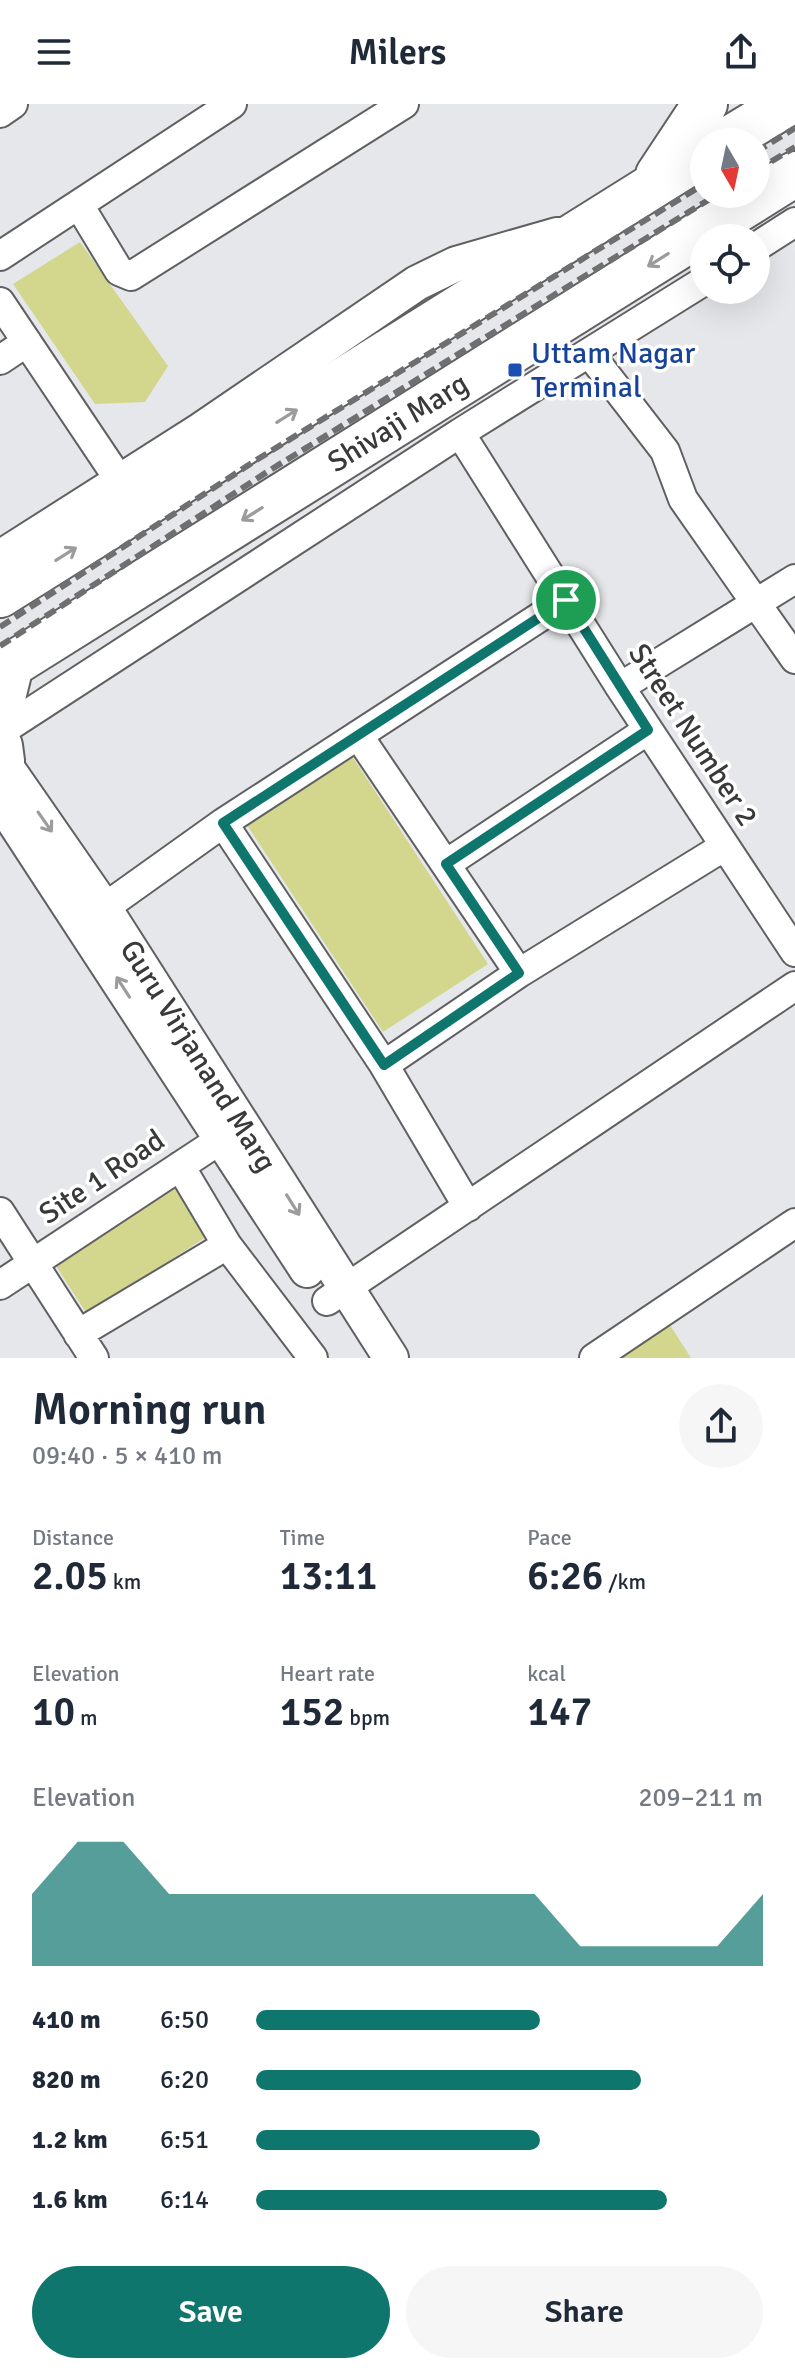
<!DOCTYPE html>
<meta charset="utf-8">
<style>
:root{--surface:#fff;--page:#f6f6f7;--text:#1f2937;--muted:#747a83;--accent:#0f766e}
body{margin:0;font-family:Signika,sans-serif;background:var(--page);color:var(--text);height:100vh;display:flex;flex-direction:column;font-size:30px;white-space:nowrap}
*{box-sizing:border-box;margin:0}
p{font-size:26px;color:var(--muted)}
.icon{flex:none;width:44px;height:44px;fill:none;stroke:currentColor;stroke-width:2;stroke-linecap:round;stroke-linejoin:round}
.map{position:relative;height:1254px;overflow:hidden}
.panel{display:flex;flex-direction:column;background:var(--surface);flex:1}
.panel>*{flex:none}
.needle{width:52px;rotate:171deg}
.fabs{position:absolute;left:690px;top:24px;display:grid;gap:16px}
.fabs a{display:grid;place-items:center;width:80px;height:80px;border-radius:50%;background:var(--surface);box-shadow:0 8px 32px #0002;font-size:40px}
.pin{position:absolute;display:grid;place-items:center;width:68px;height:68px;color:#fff;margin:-34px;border:4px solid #fff;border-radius:50%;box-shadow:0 2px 8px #0007}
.round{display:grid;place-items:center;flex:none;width:84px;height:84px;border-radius:42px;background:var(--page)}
.summary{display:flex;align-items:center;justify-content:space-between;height:136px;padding:0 32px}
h1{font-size:44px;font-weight:600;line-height:60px}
.metrics{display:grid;grid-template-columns:repeat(3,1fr);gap:12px;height:136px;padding:8px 32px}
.metrics div{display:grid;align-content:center}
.metrics b{font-size:40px;font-weight:600}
.metrics small{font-size:22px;font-weight:400}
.metrics p{font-size:22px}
.chart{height:224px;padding:16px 32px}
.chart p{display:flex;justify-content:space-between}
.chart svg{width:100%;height:144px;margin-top:8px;fill:var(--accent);opacity:.7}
.primary-button{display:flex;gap:16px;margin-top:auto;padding:16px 32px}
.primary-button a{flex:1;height:92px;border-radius:48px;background:var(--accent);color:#fff;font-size:32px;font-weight:600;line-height:92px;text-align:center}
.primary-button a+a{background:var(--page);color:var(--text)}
ul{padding:0 32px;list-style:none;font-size:26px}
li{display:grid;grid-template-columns:128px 96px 1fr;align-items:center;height:60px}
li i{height:20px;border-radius:10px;background:var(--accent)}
header{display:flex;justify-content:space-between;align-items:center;height:104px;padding:0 32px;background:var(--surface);font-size:36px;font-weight:600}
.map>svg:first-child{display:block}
.green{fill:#d3d78d}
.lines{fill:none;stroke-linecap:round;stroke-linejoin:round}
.minor-casing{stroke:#606063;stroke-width:32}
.tertiary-casing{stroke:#606063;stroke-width:38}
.primary-casing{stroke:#606063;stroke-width:48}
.minor{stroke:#fff;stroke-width:28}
.tertiary{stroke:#fff;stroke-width:34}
.primary{stroke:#fff;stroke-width:44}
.rail{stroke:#6f6f71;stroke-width:6;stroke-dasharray:12 6;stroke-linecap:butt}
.oneway{stroke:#9c9c9c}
.route-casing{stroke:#fff;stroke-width:16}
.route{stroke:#0f766e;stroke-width:10}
.transit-dot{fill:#1a4fb4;stroke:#fff;stroke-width:3}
.labels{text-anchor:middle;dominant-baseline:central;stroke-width:7;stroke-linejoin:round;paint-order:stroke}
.transit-label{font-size:30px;fill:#164399;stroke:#fff;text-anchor:start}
.street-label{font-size:30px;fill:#39393a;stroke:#fff}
</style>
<header><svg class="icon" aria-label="menu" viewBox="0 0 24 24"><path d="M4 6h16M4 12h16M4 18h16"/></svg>Milers<svg class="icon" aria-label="share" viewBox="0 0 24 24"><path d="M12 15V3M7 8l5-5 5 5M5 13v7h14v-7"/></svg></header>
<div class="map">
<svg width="795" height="1254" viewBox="0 0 795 1254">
<rect width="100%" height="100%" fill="#e6e7ea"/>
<path class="green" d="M80 138 168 262 145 298 95 300 13 180Z
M350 649 488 860 383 928 245 718Z
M184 1075 217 1126 87 1210 54 1159Z
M670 1221 691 1254H618Z"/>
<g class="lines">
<defs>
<path id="minor" d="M0 9 13 0
M79 101 119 167 131 172 404 0
M756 143 795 118
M0 152 232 0
M0 198 120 377
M590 250 665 347 683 395 795 555
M0 256 27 238
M460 329 704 177
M620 583 795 475
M0 628 460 329 620 583 795 848
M358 631 519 869
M223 719 384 961 468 1103
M446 760 648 626
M104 804 223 719 566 496
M384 961 519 869 725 742
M180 1062 227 1141 313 1254
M0 1108 94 1254
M0 1181 238 1024
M327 1197 795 882
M78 1230 227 1141
M594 1254 795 1119"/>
<path id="tertiary" d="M0 454 201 326 417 179 456 160 557 131
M0 654 104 804 391 1254
M0 696 307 1166"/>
<path id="primary" d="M724 38 787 0
M658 71 705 0
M0 491 704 50
M0 568 795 70
M0 606 11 561
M0 642 2 657"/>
</defs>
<use href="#minor" class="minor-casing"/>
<use href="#tertiary" class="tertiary-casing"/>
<use href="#primary" class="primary-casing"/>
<use href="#minor" class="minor"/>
<use href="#tertiary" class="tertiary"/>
<use href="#primary" class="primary"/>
<path class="rail" d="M756 48 795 24
M756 67 795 43
M0 523 258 355 704 80
M0 542 267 368 718 90"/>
</g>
<defs><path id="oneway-shaft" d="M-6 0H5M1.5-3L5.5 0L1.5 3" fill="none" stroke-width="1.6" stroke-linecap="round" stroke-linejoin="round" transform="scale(2)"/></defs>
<g class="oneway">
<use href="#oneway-shaft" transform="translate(658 156) rotate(148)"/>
<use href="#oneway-shaft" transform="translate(287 312) rotate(-32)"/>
<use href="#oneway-shaft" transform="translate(252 410) rotate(148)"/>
<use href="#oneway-shaft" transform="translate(66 450) rotate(-32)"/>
<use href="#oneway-shaft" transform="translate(45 718) rotate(55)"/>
<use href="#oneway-shaft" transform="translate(123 883) rotate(-123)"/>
<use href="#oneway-shaft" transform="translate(293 1101) rotate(58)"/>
</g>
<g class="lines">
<defs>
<path id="route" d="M566 496 648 626 446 760 519 869 384 961 223 719Z"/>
</defs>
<use href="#route" class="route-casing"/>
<use href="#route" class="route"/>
</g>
<rect class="transit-dot" x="507" y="258" width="16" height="16" rx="4"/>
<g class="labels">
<g class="transit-label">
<text x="531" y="249">Uttam Nagar<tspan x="531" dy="34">Terminal</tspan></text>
</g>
<g class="street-label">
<text transform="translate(398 319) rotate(-32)">Shivaji Marg</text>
<text transform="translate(693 631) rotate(57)">Street Number 2</text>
<text transform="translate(198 952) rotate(58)">Guru Virjanand Marg</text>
<text transform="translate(102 1073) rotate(-34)">Site 1 Road</text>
</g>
</g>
</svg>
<div class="fabs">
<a><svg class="needle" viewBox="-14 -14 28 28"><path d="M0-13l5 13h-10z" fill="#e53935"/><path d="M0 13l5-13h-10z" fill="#747a83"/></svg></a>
<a><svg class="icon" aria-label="locate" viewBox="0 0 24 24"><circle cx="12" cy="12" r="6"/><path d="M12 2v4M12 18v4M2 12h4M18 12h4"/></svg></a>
</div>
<div class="pin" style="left:566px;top:496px;background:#1e9e55"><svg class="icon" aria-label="arrive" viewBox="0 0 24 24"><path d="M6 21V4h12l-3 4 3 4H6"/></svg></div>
</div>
<section class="panel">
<div class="summary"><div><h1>Morning run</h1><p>09:40 · 5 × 410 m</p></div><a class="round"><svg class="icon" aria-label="share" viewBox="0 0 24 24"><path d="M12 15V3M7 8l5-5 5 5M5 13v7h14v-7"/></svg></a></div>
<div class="metrics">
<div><p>Distance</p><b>2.05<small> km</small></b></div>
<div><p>Time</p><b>13:11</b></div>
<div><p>Pace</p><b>6:26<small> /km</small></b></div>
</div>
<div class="metrics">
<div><p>Elevation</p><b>10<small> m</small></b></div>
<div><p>Heart rate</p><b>152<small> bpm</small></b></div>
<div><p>kcal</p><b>147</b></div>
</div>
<div class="chart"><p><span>Elevation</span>209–211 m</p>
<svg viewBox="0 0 160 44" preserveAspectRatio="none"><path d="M0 44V22L10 6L20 6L30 22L40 22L50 22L60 22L70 22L80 22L90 22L100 22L110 22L120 38L130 38L140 38L150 38L160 22V44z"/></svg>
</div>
<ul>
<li><b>410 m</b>6:50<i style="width:56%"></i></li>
<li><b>820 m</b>6:20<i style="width:76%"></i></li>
<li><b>1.2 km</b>6:51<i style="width:56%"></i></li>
<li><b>1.6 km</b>6:14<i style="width:81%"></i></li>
</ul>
<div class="primary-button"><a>Save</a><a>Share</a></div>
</section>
